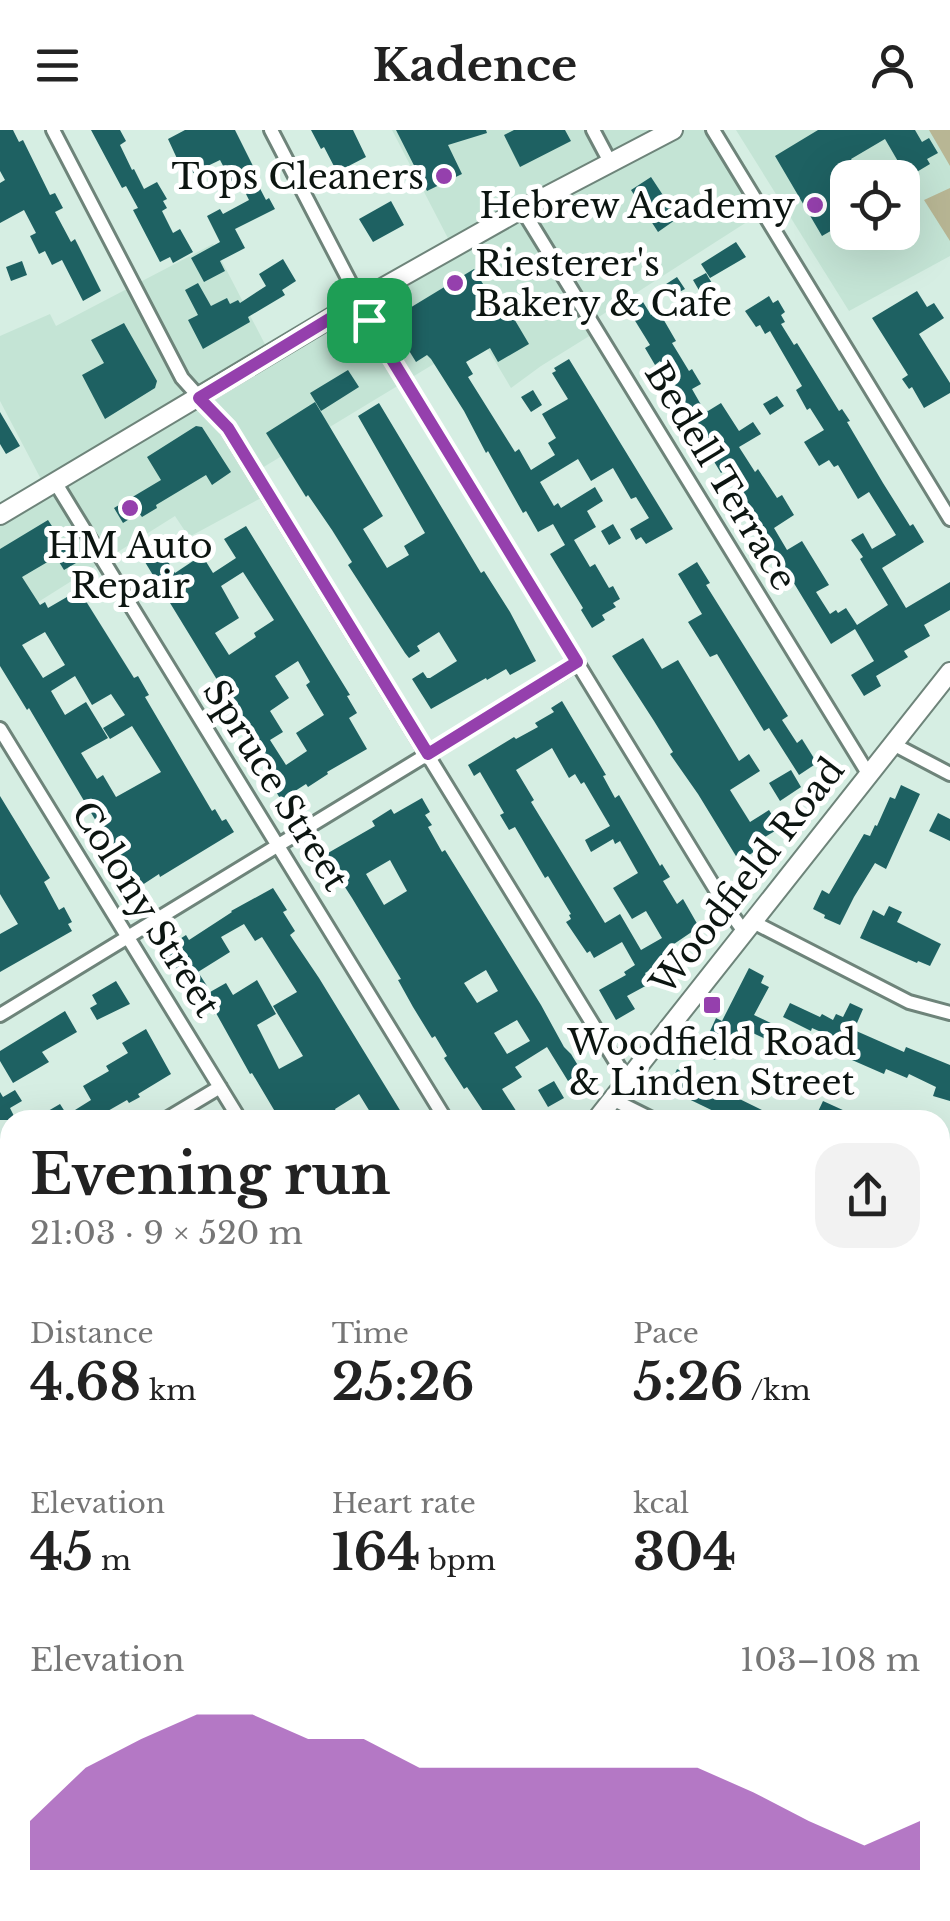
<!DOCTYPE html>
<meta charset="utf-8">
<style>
:root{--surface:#fff;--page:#f2f2f2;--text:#222;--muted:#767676;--accent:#9540ad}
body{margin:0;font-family:"Libre Baskerville",serif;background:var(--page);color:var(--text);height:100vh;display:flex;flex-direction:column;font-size:38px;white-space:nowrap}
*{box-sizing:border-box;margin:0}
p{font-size:32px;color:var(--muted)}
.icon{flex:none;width:55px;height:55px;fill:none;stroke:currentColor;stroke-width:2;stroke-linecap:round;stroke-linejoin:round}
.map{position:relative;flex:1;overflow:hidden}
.drawer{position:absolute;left:0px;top:980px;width:950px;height:812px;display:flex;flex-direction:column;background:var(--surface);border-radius:30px 30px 0 0;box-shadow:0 10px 40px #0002}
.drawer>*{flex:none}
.buttons{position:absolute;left:830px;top:30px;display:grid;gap:20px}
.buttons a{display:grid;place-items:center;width:90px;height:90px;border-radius:20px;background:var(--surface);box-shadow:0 10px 40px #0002;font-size:50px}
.pin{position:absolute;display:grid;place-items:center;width:85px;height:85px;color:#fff;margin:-42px;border-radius:20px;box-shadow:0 5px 15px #0006}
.round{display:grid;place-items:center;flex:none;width:105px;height:105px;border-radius:30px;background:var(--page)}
.summary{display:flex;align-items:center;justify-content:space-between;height:170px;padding:0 30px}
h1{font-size:55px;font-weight:800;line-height:75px}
.metrics{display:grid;grid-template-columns:repeat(3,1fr);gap:15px;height:170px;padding:10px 30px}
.metrics div{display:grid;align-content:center}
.metrics b{font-size:50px;font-weight:800}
.metrics small{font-size:28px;font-weight:400}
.metrics p{font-size:28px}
.chart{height:280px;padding:20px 30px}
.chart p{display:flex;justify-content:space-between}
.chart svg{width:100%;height:180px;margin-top:10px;fill:var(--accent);opacity:.7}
header{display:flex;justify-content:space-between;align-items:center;height:130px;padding:0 30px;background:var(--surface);font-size:45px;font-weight:800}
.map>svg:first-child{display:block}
.built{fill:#c4e4d5;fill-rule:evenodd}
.green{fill:#b8b694}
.building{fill:#1e6162;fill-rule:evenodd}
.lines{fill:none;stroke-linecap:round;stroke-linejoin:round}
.minor-casing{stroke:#6e847a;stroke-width:18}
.secondary-casing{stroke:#6e847a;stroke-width:22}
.minor{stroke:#fff;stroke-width:12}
.secondary{stroke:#fff;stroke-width:18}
.rail{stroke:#606f68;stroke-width:5;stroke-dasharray:20 10;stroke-linecap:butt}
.route-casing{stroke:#fff;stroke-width:20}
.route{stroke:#9540ad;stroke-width:12}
.poi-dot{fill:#9540ad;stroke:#fff;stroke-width:4}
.labels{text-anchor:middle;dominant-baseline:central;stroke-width:10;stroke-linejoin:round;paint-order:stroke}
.poi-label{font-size:35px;fill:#0c1511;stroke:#fff;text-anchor:end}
.street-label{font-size:35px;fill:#0c1511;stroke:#fff}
</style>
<header><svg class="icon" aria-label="menu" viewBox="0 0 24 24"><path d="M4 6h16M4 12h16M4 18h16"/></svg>Kadence<svg class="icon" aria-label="person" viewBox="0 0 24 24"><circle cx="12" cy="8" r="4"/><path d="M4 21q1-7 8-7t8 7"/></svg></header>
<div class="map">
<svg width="950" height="1791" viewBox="0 0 950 1791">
<rect width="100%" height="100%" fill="#d6eee3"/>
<path class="built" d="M392 0H715L764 81 594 190 599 200 541 236 511 258 480 206 262 338 274 361 189 407 175 386 0 496V382L44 355 0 271V206L50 184 56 196 213 114 269 222 452 116Z
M736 0H950V126L849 181ZM848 48H902V102H848Z"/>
<path class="green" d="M929 0H950V36Z
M950 58V111L924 70Z"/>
<path class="building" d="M0 0H13L19 12 23 10 50 65 55 63 63 78 55 82 71 112 75 109 101 161 83 171 62 130 52 135 45 121 39 124 30 106 36 103 24 80 0 93V53L5 50 0 41Z
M91 0H120L126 11 120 15 132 40 134 39 144 59 157 52 167 69 163 71 167 78 162 81 173 103 180 99 193 122 173 133 170 127 160 132 133 80 138 78 126 56 122 58Z
M185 0H235L258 46 254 47 266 70 269 68 275 79 235 99 245 118 220 131 225 141 204 152 191 128 220 112 207 86 220 79 223 84 249 70 238 48 231 51 220 30 193 43 187 31 180 35 168 9Z
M311 0H353L366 27 337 42 324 17 321 19Z
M396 0H486L487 3 448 15 462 44 427 61Z
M514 0H565L571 11 520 37 504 5Z
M818 0H915L922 12 929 8 938 23 927 29 930 34 915 43 910 35 903 40 885 9 851 29 862 48H848V91L822 106 775 26Z
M651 47 678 88 658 102 631 60Z
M391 71 404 95 373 112 359 89Z
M736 112 746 127 710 148 701 134Z
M283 129 296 151 282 160 285 165 248 187 250 192 203 219 188 190 198 185 185 160 198 153 211 176 227 168 230 174 238 170 240 173 266 156 259 144Z
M22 131 27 145 11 151 6 137Z
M474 139 498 179 506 175 529 214 498 232 490 218 466 232 473 244 468 247 515 322 519 319 531 340 555 325 548 313 556 308 542 284 568 269 552 243 556 241 554 238 569 229 673 399 646 414 641 407 636 410 630 399 649 388 636 367 631 369 613 338 591 351 578 329 540 352 554 376 558 373 561 378 595 357 603 371 587 381 596 397 574 410 590 437 595 434 609 458 613 456 620 469 613 473 616 477 602 485 605 490 592 498 581 480 583 478 550 424 565 415 553 394 538 402 526 381 523 383 488 321 486 323 464 281 431 229 427 225 416 232 390 190Z
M706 143 713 155 700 162 693 150Z
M677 147 685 159 670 167 663 156Z
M917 161 927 177 934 173 944 188 919 204 950 253V263L924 278 912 257 909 259 902 249 908 245 872 188Z
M769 166 773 173 778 170 785 182 781 185 785 192 781 194 794 215 797 213 839 281 842 279 850 291 847 292 883 353 910 396 913 394 924 412 882 438 906 478 950 452V480L924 495 930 506 904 521 908 527 876 546 881 556 864 566 851 545 874 531 855 499 831 514 725 340 721 343 710 325 715 322 660 231 655 235 645 218 650 215 629 181 643 172 651 185 658 180 676 211 672 213 689 241 692 239 701 254 692 259 704 280 708 281 721 273 739 301 753 292 761 304 739 317 755 342 758 339 777 368 782 365 794 385 774 398 787 420 802 411 829 455 816 462 830 484 836 480 838 483 846 478 857 495 888 475 860 429 863 427 851 410 863 403 872 419 896 405 869 362 858 369 838 335 834 337 829 330 819 336 804 312 824 300 810 278 807 280 796 260 802 256 770 201 765 204 760 195 756 197 745 181Z
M124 193 157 251 155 258 105 289 82 245 104 233 91 210Z
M348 240 359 257 321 281 310 263Z
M533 260 542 275 531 282 521 267Z
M777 266 784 276 770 285 763 274Z
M315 272 383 386 363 399 387 438 409 425 404 416 425 403 358 286 379 273 481 443 484 441 510 482 536 531 510 545 506 539 487 550 486 548 431 579 412 549 423 542 427 548H430L457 531 439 502 417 516 420 521 409 528 405 523 348 435 352 432 332 400 308 365 306 367 266 303Z
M0 282 20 316 6 324 0 314Z
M196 296 202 297 231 342 212 355 206 345 156 375 157 378 142 387 139 383 123 393 114 378 161 350 147 327Z
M48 390 76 433 64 440 56 427 22 447 40 475 45 472 48 478 79 460 134 548 138 546 149 565 145 567 212 681 215 679 222 691 226 689 234 702 160 747 159 744 133 761 123 746 126 745 120 736 124 733 108 706 106 708 29 578 27 580 0 536V419ZM45 502 65 535 43 548 22 515ZM75 546 92 575 111 564 125 585 103 598 110 609 132 596 161 642 116 667 103 645 97 649 81 623 108 608 86 572 65 585 51 561Z
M613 394 621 408 609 415 601 401Z
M246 396 350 565 347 566 357 583 349 588 367 619 327 642 328 644 308 657 306 654 281 670 272 655 276 653 270 645 273 644 267 634 268 633 137 419 157 406 164 418 161 420 175 443 202 425 213 443 236 428 224 409ZM243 442 274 490 254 503 256 507 229 525 215 503 239 488 221 456ZM298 531 310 552 306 555 324 585 296 603 307 621 286 635 270 610 283 602 270 581 289 568 275 546Z
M697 432 710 453 706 455 788 586 782 590 797 613 802 609 817 633 799 645 769 598 764 601 717 524 710 527 688 492 702 484 678 444Z
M643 508 662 539 678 530 739 631 749 624 760 641 730 660 750 692 769 680 780 698 750 716 754 722 739 731 698 664 670 624 673 622 654 591 612 526Z
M562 571 606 645 603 646 615 668 619 665 660 736 662 734 670 747 663 751 677 774 683 769 699 797 671 816 677 825 645 843 651 853 627 866 635 879 616 890 599 860 626 845 624 842 635 835 622 812 594 828 590 821 587 823 566 792 571 789 569 785 571 784 548 746 545 748 515 697 509 700 500 685 504 683 480 642 474 646 468 635 514 607 516 609 538 597 535 593 554 582 551 578ZM552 618 569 648 575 644 581 654 584 652 610 696 585 710 591 722 613 709 615 714 620 711 638 743 613 758 632 789 646 781 662 808 641 820 620 784 605 793 531 672 534 670 516 640Z
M791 640 801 657 780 671 769 653Z
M901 655 920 664 886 739 875 733 854 767 840 795 824 788 825 785 813 779 822 760 829 764 864 704 870 706 875 695 877 696 890 667 895 669Z
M0 666 50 748 44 752 59 780 64 777 72 792 68 794 72 801 0 842V804L18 794 0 764Z
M422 668 430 682 425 685 432 695 428 697 442 722 445 720 541 875 564 917 571 924 582 942 568 951 547 917 515 937 522 947 502 959 522 990H489L467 957 464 959 444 928 447 926 435 906 432 908 413 877 398 850 401 849 352 768 341 751 336 754 321 727 375 696 372 691 391 679 394 684ZM390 730 407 761 384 775 366 744ZM486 840 498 861 477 873 464 853ZM517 890 530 911 507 924 494 903Z
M938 683 950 689V711L929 701Z
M273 758 287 780 283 782 295 801 290 805 319 848 406 990H375L359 964 335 979 338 985 329 990H326L321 981 305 990H280L252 943 250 944 216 883 214 885 203 866 226 853 233 865 257 850 276 884 257 895 279 939 303 926 273 876 297 862 262 807 255 811 244 794 221 807 230 822 198 842 207 856 197 863 184 843 180 845 164 819 186 805 189 810 232 782 231 781Z
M889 776 902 782 897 792 941 814 930 836 918 831 917 833 860 808 873 780 884 786Z
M749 838 764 846 761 853 769 857 754 885 783 899 776 914 740 897 729 921 722 917 715 930 702 924 709 911 706 910 716 888 722 891Z
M116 851 130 874 97 890 90 878 97 874 92 865Z
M790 873 820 887 822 884 833 890 836 884 843 887 850 873 863 879 854 900 904 922 906 917 950 935V971L933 966 936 957 909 944 907 948 886 939 884 944 852 930 857 918 812 898 811 901 783 887Z
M65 881 77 902 42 922 49 932 13 953 0 931V921Z
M146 899 171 944 138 964 140 967 129 973 127 970 92 990H53L48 981 60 974 67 985 91 970 83 956 109 941 106 936 128 923 122 913Z
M677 939 709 954 782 990H732L668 959Z
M554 951 564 968 548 977 538 960Z
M15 960 22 971 10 978 16 990H0V962L3 967Z
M823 971 845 981 841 990H814Z"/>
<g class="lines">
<defs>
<path id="minor" d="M53 0 182 248 227 298 627 950
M271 0 380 210 727 778 745 803
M593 0 610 32
M713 0 950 389
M522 79 869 645
M55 352 446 990
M0 599 240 990
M893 614 950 644
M753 792 909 872 950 883
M0 885 577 533
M612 969 654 990
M165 990 220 957
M0 1090 10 1084
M940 1133 950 1138
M0 1257 10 1268
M940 1338 950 1318
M940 1458 950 1438
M0 1473 10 1476
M940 1628 950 1633
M15 1782 48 1791
M758 1782 770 1791
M716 1791 720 1782"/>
<path id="secondary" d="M0 385 359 171 522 79 673 0
M596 990 950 542
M220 1791 224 1782"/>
</defs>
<use href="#minor" class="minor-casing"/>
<use href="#secondary" class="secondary-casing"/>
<use href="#minor" class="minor"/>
<use href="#secondary" class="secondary"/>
<path class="rail" d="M940 1401 950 1381
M747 1791 751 1782"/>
</g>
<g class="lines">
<defs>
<path id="route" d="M359 171 380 210 577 532 428 624 228 298 199 268Z"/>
</defs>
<use href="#route" class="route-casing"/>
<use href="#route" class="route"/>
</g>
<g class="poi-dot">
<circle cx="444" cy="46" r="10"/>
<circle cx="815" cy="75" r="10"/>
<circle cx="455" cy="153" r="10"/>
<circle cx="130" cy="378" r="10"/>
<rect x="702" y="865" width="20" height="20" rx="5"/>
</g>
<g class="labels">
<g class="poi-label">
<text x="424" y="46">Tops Cleaners</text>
<text x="795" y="75">Hebrew Academy</text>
<text x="475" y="133" text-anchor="start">Riesterer's<tspan x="475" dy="40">Bakery &amp; Cafe</tspan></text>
<text x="130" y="415" text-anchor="middle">HM Auto<tspan x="130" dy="40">Repair</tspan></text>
<text x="712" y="912" text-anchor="middle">Woodfield Road<tspan x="712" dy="40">&amp; Linden Street</tspan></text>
</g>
<g class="street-label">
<text transform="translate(721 346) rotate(59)">Bedell Terrace</text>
<text transform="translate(276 655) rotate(58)">Spruce Street</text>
<text transform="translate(747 746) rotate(-52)">Woodfield Road</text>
<text transform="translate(146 779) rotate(58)">Colony Street</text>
</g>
</g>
</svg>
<div class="buttons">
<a><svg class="icon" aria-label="locate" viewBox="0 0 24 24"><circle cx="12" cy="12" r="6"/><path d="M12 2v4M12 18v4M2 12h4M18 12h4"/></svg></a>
</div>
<div class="pin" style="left:369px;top:190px;background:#1e9e55"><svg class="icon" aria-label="arrive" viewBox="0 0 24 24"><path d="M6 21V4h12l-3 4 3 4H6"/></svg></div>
<section class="drawer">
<div class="summary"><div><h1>Evening run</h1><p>21:03 · 9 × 520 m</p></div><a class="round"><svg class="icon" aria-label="share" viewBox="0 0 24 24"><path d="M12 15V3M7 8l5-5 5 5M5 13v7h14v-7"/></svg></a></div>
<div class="metrics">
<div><p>Distance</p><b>4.68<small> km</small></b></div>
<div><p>Time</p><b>25:26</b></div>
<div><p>Pace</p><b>5:26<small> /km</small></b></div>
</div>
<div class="metrics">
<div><p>Elevation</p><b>45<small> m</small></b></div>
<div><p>Heart rate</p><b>164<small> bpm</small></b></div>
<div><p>kcal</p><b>304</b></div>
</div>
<div class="chart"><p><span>Elevation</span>103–108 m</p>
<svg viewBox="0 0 160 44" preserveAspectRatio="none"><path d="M0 44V32L10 19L20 12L30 6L40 6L50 12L60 12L70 19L80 19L90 19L100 19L110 19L120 19L130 25L140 32L150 38L160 32V44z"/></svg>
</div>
</section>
</div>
